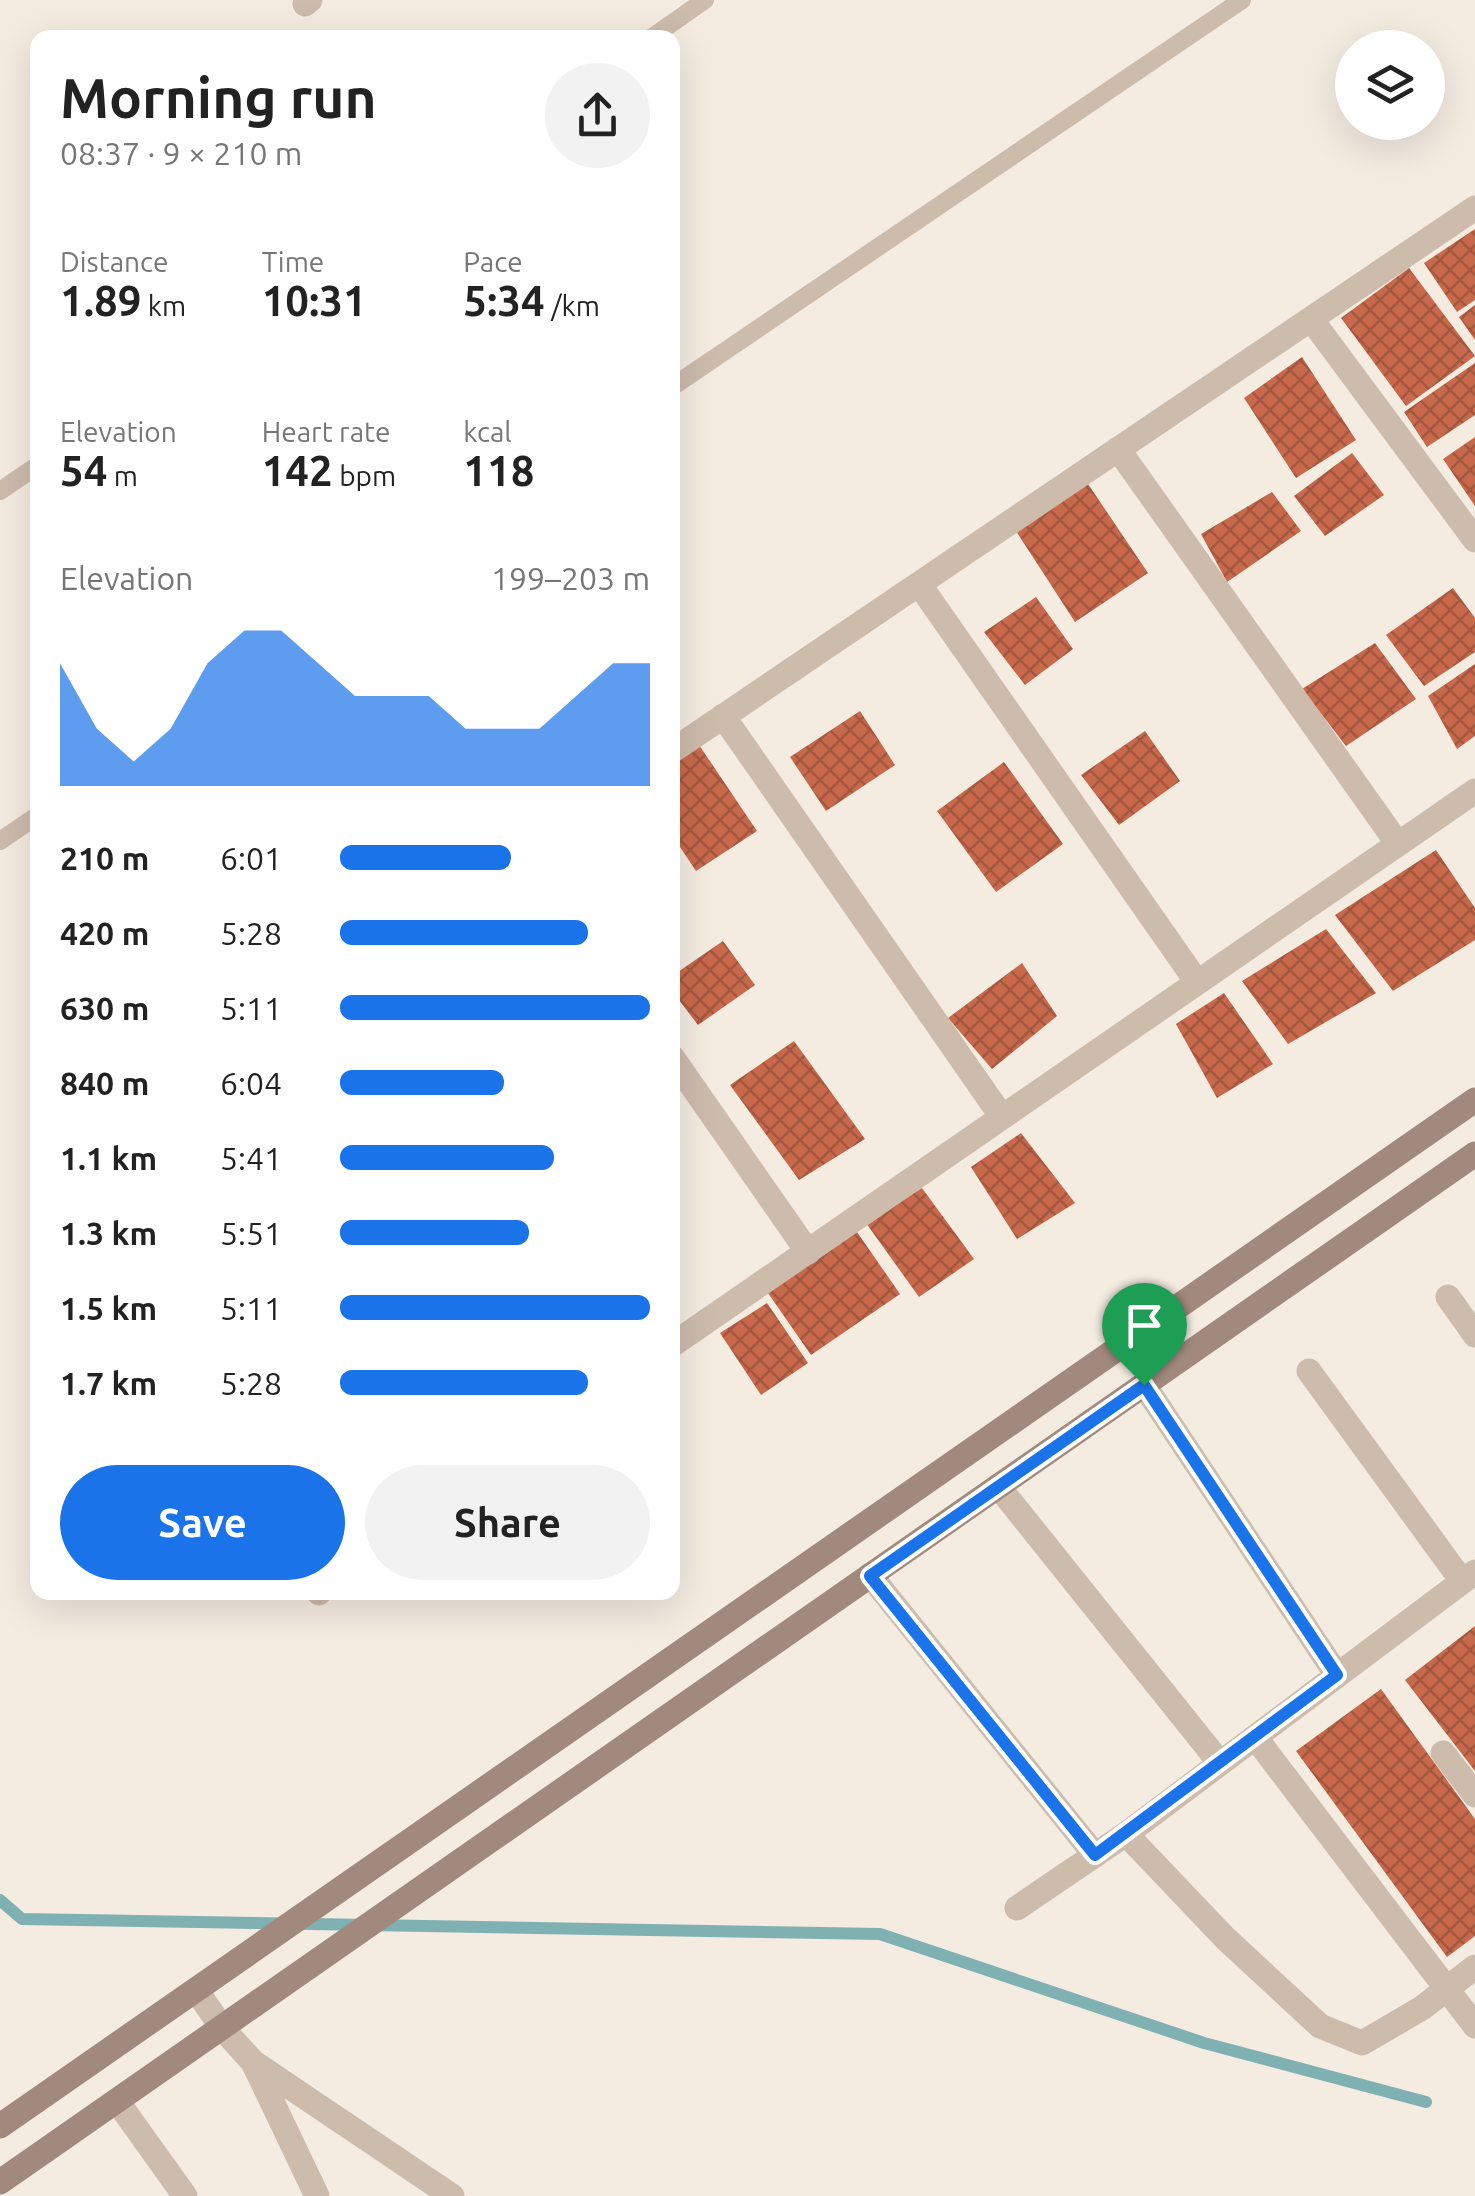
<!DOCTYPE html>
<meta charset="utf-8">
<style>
:root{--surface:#fff;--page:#f2f2f2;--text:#222;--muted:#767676;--accent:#1a73e8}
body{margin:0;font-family:Ubuntu,sans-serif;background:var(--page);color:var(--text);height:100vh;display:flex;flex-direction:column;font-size:38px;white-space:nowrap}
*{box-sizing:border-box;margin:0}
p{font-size:32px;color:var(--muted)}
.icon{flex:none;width:55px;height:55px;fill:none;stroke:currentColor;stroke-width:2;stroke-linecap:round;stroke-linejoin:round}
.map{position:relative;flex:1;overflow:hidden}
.panel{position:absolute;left:30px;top:30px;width:650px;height:1570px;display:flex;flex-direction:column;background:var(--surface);border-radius:20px;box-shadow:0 10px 40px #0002}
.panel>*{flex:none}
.controls{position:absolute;left:1335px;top:30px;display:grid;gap:20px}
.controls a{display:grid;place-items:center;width:110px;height:110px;border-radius:50%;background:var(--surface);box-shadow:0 10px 40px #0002;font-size:50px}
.pin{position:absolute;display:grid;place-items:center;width:85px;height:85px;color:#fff;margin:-102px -42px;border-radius:50% 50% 50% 0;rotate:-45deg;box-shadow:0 0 10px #0007}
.pin .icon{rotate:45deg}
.round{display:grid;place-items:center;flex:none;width:105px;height:105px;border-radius:52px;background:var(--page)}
.overview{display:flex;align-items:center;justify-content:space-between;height:170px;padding:0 30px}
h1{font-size:55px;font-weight:600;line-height:75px}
.figures{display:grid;grid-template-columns:repeat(3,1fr);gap:15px;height:170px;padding:10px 30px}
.figures div{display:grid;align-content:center}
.figures b{font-size:42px;font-weight:600}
.figures small{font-size:28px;font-weight:400}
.figures p{font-size:28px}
.chart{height:280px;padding:20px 30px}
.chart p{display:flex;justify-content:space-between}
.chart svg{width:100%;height:180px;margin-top:10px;fill:var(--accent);opacity:.7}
.primary-button{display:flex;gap:20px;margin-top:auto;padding:20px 30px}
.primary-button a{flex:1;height:115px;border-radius:60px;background:var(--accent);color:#fff;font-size:40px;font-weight:600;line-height:115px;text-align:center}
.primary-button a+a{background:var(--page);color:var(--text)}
ul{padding:0 30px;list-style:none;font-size:32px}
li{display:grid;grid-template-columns:160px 120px 1fr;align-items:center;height:75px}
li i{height:25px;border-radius:12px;background:var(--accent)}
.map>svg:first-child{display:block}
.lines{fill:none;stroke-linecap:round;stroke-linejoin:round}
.stream{stroke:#7fb0b2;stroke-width:12}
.building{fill:url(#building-cross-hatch)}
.lane{stroke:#cdbbac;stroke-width:18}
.street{stroke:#cdbbac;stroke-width:25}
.secondary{stroke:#a18a7d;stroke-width:25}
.route-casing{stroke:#fff;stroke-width:20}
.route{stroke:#1a73e8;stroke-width:12}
</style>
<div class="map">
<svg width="1475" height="2196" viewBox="0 0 1475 2196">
<defs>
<pattern id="building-cross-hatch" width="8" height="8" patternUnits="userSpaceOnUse" patternTransform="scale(2.5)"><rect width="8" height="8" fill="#c8694b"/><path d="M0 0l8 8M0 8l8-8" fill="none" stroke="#a4573f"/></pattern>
</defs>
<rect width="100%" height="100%" fill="#f4ebe1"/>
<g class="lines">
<path class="stream" d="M0 1900 22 1919 880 1934 1204 2043 1426 2102"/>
</g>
<path class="building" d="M1475 229V300L1457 312 1424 263Z
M1409 268 1475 356 1406 406 1341 318Z
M1475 305V340L1459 317Z
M1302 357 1356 440 1296 478 1244 398Z
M1475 363V415L1427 447 1404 412Z
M1475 437V506L1443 459Z
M1352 453 1384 495 1325 536 1294 496Z
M1084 478 1148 573 1075 622 1014 528Z
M1272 492 1301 531 1227 582 1201 534Z
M1453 588 1475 618V652L1424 686 1386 635Z
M1036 597 1073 649 1025 685 984 632Z
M1375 643 1416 699 1346 746 1302 689Z
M1475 664V736L1457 749 1428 696Z
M860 711 895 765 826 811 790 757Z
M1145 731 1180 781 1119 825 1081 775Z
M697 742 757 831 696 871 672 835V758Z
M1004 762 1063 844 996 892 937 811Z
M1436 850 1475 908V940L1393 991 1335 915Z
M1326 929 1376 993 1288 1044 1242 981Z
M723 941 755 985 698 1025 672 991V976Z
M1022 963 1057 1016 992 1069 948 1018Z
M1224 993 1273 1064 1217 1098 1176 1024Z
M794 1041 865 1139 799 1180 730 1085Z
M1021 1133 1075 1203 1017 1239 971 1167Z
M922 1188 974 1259 919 1297 866 1223Z
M857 1232 900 1294 811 1355 768 1293Z
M767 1303 808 1363 761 1395 720 1333Z
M1475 1626V1771L1405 1680Z
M1381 1689 1475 1819V1936L1447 1957 1296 1751Z"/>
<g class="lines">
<path class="lane" d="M651 38 705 0
M672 387 1242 0
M0 491 38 465
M0 841 38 815"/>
<path class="street" d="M305 4 310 0
M1311 319 1475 540
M1118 449 1398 844
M919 584 1197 982
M723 716 1002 1117
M672 751 1475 208
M672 1057 808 1252
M1448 1297 1475 1335
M672 1345 1475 791
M1309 1371 1462 1581
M1144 1385 1337 1675
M998 1486 1220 1763
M870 1575 1095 1855
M319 1593 320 1592
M1255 1737 1475 2026
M1443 1753 1475 1795
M1126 1834 1225 1938 1320 2026 1362 2043 1422 2008 1475 1967
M1017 1908 1126 1834 1475 1572
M196 1990 223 2029 253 2062 452 2196
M253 2062 317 2196
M117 2101 185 2196"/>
<path class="secondary" d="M0 2126 1475 1100
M0 2182 1475 1154"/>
</g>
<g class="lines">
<defs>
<path id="route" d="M1144 1385 1337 1675 1095 1855 870 1576Z"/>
</defs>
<use href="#route" class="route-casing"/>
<use href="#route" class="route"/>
</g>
</svg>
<div class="controls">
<a><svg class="icon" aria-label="layers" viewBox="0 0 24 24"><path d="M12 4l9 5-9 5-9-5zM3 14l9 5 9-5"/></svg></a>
</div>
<div class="pin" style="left:1144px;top:1385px;background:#1e9e55"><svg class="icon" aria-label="arrive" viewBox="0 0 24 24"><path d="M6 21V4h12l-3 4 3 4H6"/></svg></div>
<section class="panel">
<div class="overview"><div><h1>Morning run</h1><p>08:37 · 9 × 210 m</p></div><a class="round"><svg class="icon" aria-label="share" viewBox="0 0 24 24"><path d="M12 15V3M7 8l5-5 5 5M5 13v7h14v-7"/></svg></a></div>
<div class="figures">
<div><p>Distance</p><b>1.89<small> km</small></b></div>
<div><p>Time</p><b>10:31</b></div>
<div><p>Pace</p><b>5:34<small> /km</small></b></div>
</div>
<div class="figures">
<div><p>Elevation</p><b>54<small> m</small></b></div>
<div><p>Heart rate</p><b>142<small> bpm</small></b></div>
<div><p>kcal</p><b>118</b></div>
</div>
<div class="chart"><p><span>Elevation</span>199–203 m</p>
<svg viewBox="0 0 160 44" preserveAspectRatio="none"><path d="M0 44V14L10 30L20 38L30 30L40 14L50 6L60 6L70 14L80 22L90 22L100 22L110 30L120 30L130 30L140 22L150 14L160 14V44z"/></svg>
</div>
<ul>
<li><b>210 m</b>6:01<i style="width:55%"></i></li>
<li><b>420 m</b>5:28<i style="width:80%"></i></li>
<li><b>630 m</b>5:11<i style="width:100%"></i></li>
<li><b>840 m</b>6:04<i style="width:53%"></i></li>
<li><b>1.1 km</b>5:41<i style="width:69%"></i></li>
<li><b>1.3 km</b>5:51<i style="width:61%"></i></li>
<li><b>1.5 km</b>5:11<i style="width:100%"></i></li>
<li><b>1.7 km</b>5:28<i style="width:80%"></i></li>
</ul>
<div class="primary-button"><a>Save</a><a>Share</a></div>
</section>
</div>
